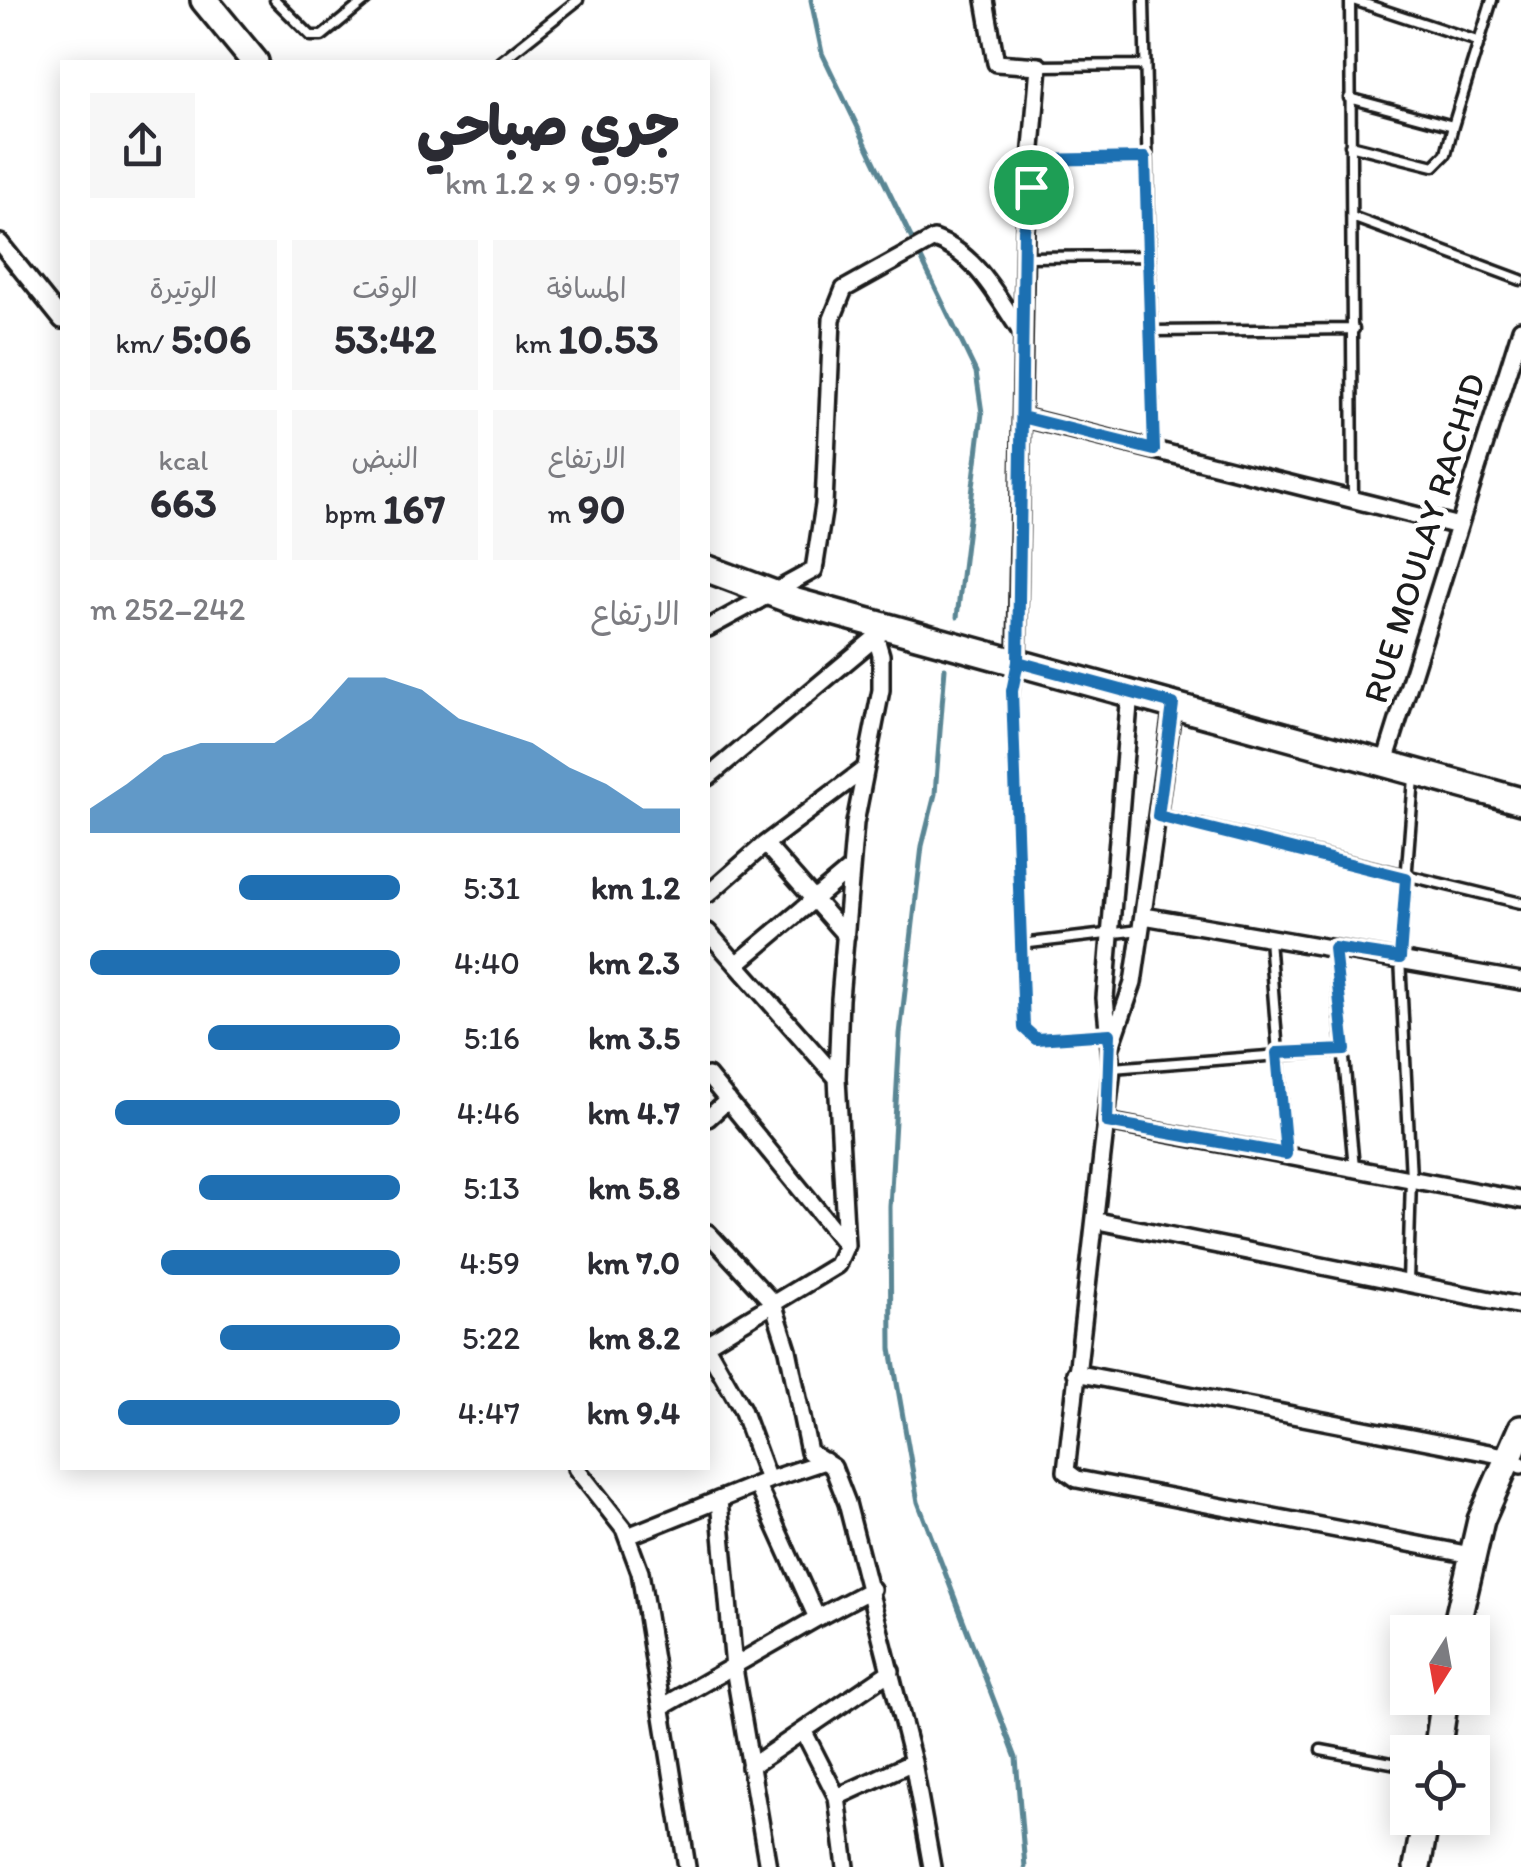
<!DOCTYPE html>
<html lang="ar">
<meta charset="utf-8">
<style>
:root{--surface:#fff;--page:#f7f7f7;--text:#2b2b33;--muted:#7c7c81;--accent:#1f6fb2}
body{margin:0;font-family:Itim,"Playpen Sans Arabic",sans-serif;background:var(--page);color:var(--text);direction:rtl;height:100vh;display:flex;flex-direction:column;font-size:38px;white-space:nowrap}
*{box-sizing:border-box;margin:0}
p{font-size:32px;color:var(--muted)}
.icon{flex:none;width:55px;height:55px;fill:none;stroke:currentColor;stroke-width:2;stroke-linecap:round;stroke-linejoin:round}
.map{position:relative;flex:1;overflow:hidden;direction:ltr}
.details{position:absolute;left:60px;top:60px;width:650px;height:1410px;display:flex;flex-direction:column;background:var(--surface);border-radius:0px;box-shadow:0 5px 25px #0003;direction:rtl}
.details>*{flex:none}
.needle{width:65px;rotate:191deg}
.fabs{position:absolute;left:1390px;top:1615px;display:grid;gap:20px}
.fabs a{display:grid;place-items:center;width:100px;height:100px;border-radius:0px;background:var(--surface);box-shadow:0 5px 25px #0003;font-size:50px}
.pin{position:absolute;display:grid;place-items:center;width:85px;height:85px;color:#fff;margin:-42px;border:5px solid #fff;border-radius:50%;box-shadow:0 2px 10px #0007}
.round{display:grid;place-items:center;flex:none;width:105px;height:105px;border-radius:0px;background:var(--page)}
.headline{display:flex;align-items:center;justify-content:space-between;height:170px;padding:0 30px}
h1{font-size:55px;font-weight:800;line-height:75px}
.stats{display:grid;grid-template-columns:repeat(3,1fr);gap:15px;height:170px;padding:10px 30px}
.stats div{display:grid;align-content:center;border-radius:0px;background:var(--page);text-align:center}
.stats b{font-size:42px;font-weight:800}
.stats small{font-size:28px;font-weight:400}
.stats p{font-size:28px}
.chart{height:280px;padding:20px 30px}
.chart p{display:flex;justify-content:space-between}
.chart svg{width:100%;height:180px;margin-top:10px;fill:var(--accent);opacity:.7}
ul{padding:0 30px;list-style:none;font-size:32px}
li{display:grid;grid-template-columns:160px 120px 1fr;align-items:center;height:75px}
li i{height:25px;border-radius:12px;background:var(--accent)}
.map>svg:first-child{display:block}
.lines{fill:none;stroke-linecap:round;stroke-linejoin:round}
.stream{stroke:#5a8694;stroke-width:5}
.lane-casing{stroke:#1c1c1c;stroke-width:15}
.street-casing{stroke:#1c1c1c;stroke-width:22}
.primary-casing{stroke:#1c1c1c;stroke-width:32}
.lane{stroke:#fff;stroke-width:8}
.street{stroke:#fff;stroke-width:15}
.primary{stroke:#fff;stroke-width:25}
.route-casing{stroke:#fff;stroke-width:20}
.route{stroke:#1f6fb2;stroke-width:12}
.labels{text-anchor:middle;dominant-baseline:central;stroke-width:10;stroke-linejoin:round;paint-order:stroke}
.street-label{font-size:35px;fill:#1c1c1c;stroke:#fff}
</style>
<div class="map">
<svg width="1521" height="1867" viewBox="0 0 1521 1867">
<rect width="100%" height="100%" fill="#fff"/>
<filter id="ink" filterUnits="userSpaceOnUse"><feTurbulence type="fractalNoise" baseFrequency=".01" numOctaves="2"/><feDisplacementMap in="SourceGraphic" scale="20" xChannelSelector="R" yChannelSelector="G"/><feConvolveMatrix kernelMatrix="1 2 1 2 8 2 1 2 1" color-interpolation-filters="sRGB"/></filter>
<g filter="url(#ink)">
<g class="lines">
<path class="stream" d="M811 0 822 53 976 372 982 413 957 617
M945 668 935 794 922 846 900 1034 890 1207 891 1349 918 1502 1016 1758 1025 1867"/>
<defs>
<path id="lane" d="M275 0 311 36H322L366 0
M1144 0 1154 450
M1350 0 1353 500
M1353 0 1480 42
M500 62 578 0
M1039 66 1143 65
M1349 98 1453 126 1492 0
M1350 145 1434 166 1446 154 1453 126
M1034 160 1145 158
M1352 217 1521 280
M1024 257 1149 256
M1152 331 1354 329
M1016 666 1012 707 1024 1028 1036 1039 1107 1034
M1158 815 1521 903
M1269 939 1286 1154
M1021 944 1140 930
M1334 948 1354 1168
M1112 1068 1345 1050
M1408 1282 1411 1178 1400 958 1414 778
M1321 1750 1408 1766"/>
<path id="street" d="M985 0 996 63 1039 66 1025 230 1017 662
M0 243 62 320
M1022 417 1459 526
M708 628 814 570 824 505 832 319 844 289 934 239C977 254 997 297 1022 333
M1130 692 1105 998 1112 1068 1066 1471 1077 1479 1471 1555
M1384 765 1521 329
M708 777 881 633
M765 844 862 771
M708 894 765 844 846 936
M1144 916 1521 981
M708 932 837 1078
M737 964 849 870
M1112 1044 1133 983 1173 705
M708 1076 846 1245
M708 1118 728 1100
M1107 1122 1521 1200
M1098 1221 1521 1306
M708 1233 773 1303 788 1350 809 1452 833 1467 847 1503 913 1762 932 1867
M708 1343 837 1265 846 1245 837 1078 840 999 855 823 881 690V655L876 638
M1075 1373 1505 1456 1521 1465
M576 1468 624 1529 640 1572 687 1867
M768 1480 825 1461
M757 1485 817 1618 872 1589
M719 1500 734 1668 768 1867
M628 1536 768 1480 742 1409 708 1349
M662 1707 817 1618
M805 1734 837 1797 846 1867
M750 1767 891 1671
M837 1797 913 1762"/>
<path id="primary" d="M204 0 255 62
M708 569 793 601 1521 801
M1455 1632 1481 1520 1521 1429
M1437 1752 1445 1698
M1417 1867 1426 1818"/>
</defs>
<use href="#lane" class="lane-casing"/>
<use href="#street" class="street-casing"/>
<use href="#primary" class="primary-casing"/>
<use href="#lane" class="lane"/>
<use href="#street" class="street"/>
<use href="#primary" class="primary"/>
</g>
</g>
<g class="lines" filter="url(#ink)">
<defs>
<path id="route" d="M1031 187 1024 230 1018 662 1012 691 1024 1028 1036 1039 1110 1034 1107 1122 1286 1154 1277 1053 1345 1050 1334 948 1400 958 1406 878 1158 816 1173 704 1018 662 1022 417 1154 450 1145 158 1034 160 1031 187"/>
</defs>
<use href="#route" class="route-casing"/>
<use href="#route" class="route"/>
</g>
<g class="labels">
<g class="street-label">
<text transform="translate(1424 538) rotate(-73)">RUE MOULAY RACHID</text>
</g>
</g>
</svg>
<div class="fabs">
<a><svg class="needle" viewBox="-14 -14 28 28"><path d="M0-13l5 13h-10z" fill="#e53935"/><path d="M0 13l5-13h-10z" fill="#7c7c81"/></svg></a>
<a><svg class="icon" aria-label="locate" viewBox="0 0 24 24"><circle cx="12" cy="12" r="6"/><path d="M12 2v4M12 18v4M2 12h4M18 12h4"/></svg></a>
</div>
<div class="pin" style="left:1031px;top:187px;background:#1e9e55"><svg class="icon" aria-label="arrive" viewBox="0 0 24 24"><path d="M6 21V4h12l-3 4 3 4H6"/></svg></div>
<section class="details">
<div class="headline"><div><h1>جري صباحي</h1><p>09:57 · 9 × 1.2 km</p></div><a class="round"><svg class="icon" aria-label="share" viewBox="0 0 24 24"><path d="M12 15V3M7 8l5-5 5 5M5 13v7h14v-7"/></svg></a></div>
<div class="stats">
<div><p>المسافة</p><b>10.53<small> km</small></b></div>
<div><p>الوقت</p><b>53:42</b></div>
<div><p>الوتيرة</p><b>5:06<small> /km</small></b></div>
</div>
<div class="stats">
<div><p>الارتفاع</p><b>90<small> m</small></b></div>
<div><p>النبض</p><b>167<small> bpm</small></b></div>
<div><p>kcal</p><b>663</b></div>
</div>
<div class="chart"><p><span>الارتفاع</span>242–252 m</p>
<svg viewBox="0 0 160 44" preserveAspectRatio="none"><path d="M0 44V38L10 32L20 25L30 22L40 22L50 22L60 16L70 6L80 6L90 9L100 16L110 19L120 22L130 28L140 32L150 38L160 38V44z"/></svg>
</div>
<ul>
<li><b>1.2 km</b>5:31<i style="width:52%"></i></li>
<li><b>2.3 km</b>4:40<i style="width:100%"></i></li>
<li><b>3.5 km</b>5:16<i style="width:62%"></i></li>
<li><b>4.7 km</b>4:46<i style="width:92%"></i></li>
<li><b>5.8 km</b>5:13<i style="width:65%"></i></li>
<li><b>7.0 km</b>4:59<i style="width:77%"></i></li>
<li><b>8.2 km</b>5:22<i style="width:58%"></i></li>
<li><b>9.4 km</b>4:47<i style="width:91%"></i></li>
</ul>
</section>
</div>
